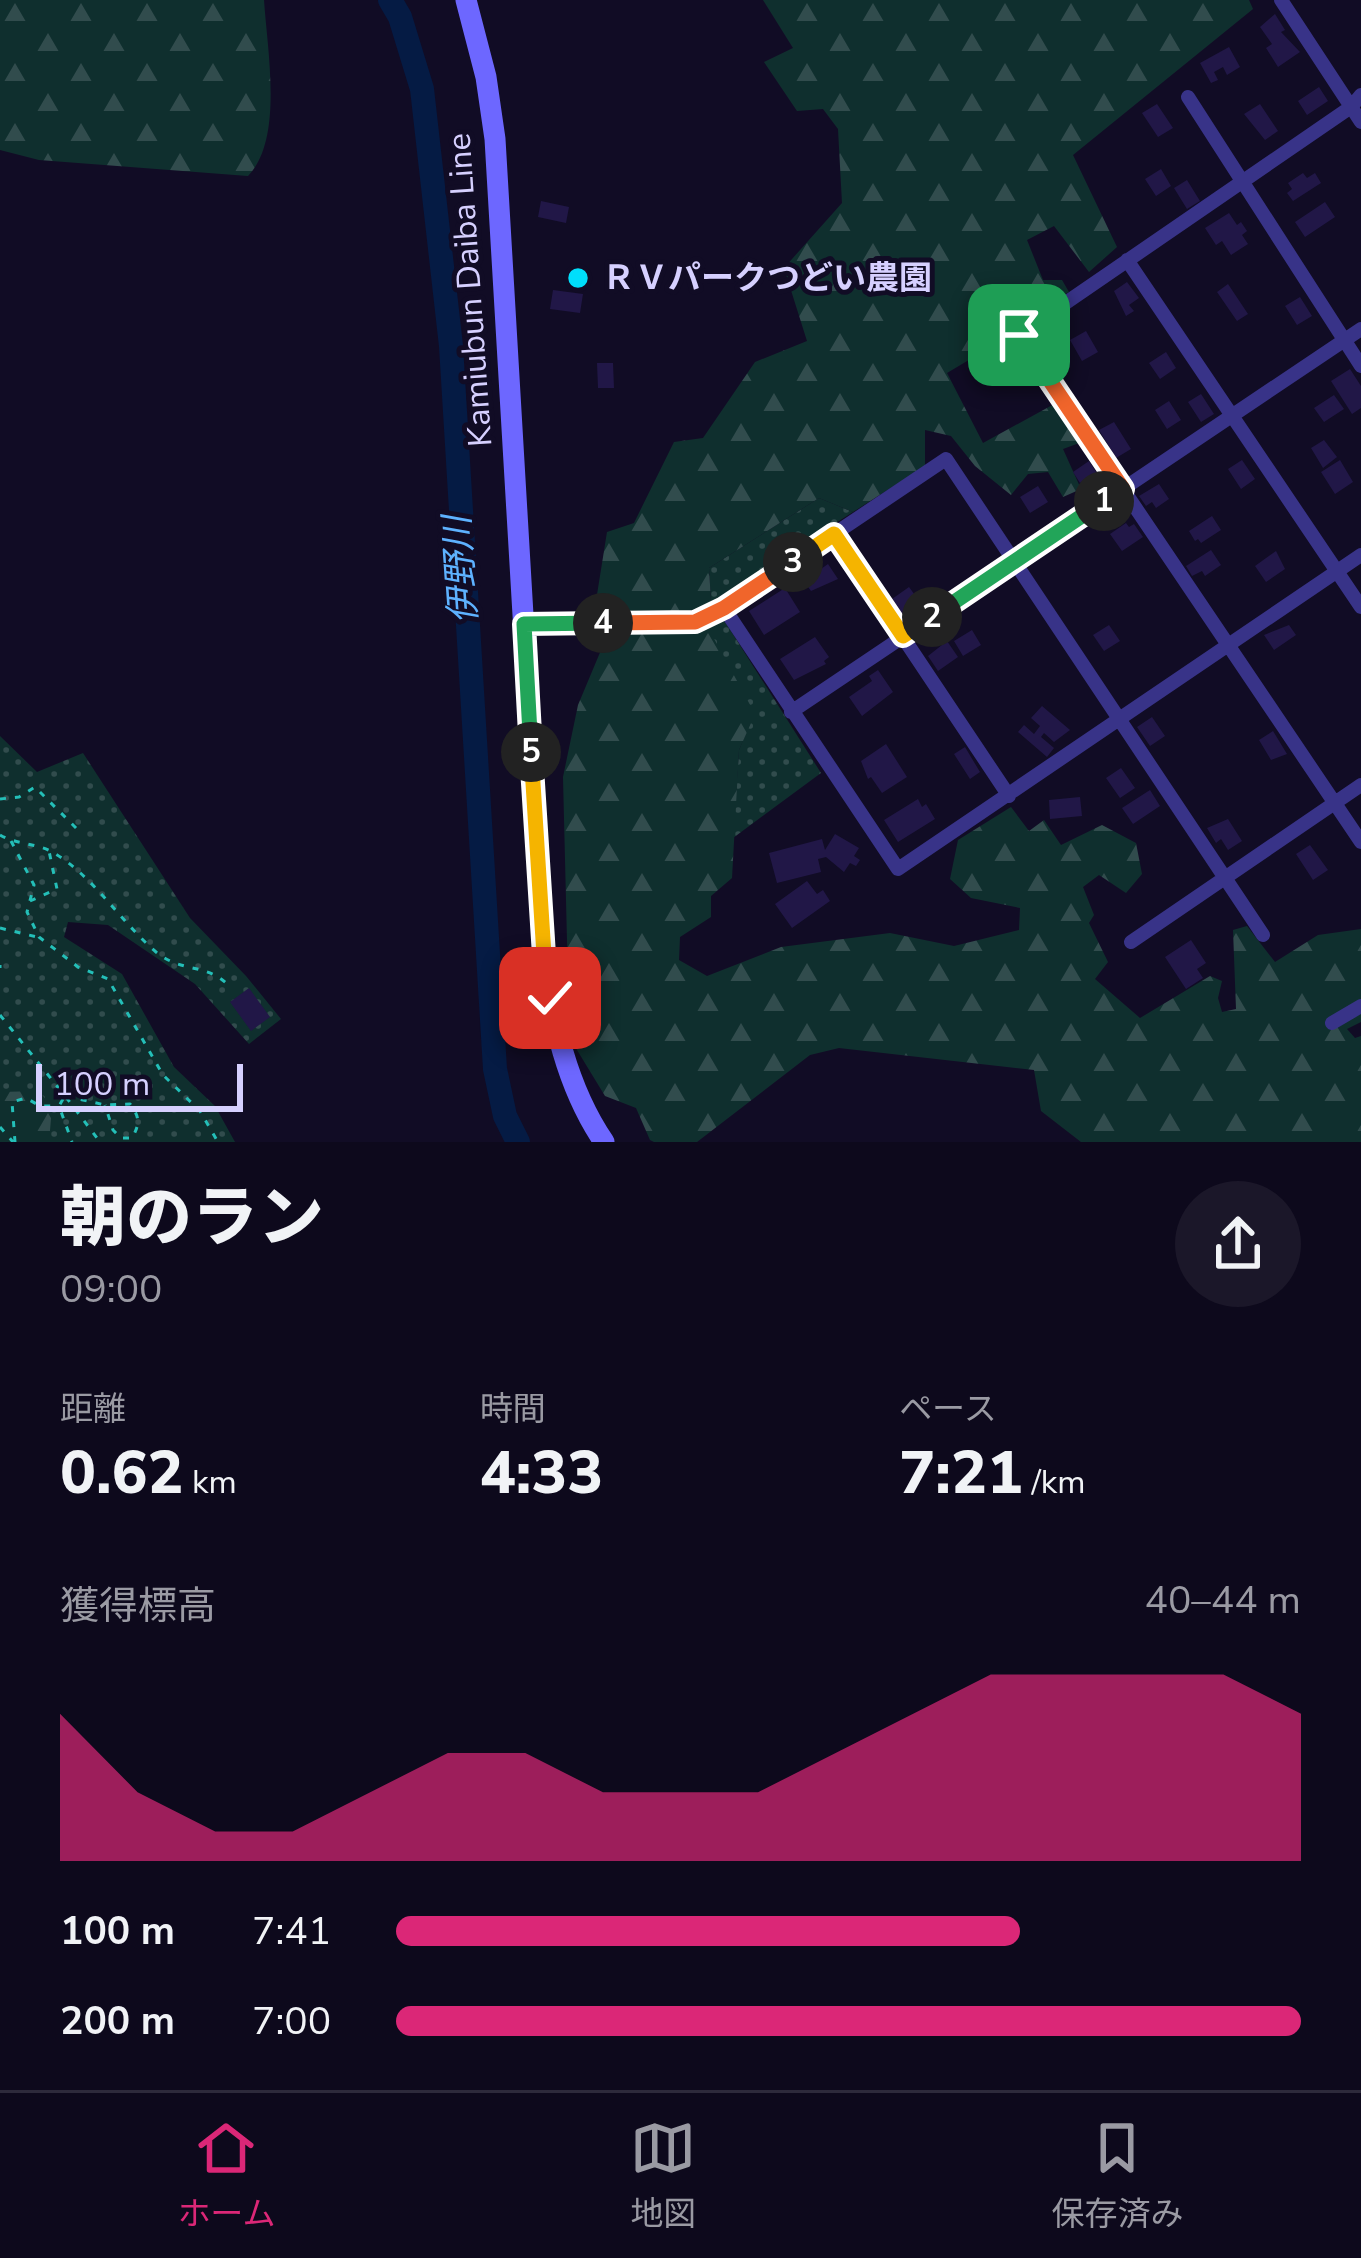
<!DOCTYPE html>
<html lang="ja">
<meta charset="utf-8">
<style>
:root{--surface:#0d091c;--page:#1b1729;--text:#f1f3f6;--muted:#9a9aa3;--line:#2d2a3b;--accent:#db2777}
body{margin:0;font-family:"Nunito Sans","Noto Sans JP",sans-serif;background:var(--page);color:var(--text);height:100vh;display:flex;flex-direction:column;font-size:45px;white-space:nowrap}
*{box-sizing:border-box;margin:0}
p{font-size:39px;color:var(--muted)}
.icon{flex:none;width:66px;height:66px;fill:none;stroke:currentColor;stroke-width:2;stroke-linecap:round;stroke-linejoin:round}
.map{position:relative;height:1142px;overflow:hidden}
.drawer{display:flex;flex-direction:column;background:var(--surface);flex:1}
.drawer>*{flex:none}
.scale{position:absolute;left:36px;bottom:30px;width:207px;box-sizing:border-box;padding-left:12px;border:6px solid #d6d0ff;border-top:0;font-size:33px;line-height:42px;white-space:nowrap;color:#d6d0ff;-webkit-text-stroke:9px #110c25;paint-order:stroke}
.pin{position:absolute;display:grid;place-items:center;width:102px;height:102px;color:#fff;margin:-51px;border-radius:24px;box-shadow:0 6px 18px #0006}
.km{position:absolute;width:60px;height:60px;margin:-30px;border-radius:50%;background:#222;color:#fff;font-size:33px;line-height:60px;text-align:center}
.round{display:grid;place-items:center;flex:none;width:126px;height:126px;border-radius:63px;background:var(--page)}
.overview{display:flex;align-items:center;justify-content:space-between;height:204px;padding:0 60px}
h1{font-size:66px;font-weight:800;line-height:90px}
.figures{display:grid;grid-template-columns:repeat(3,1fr);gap:18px;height:204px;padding:12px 60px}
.figures div{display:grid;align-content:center}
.figures b{font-size:60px;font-weight:800}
.figures small{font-size:33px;font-weight:400}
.figures p{font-size:33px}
.chart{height:336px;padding:24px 60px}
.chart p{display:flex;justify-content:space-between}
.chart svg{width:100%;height:216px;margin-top:12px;fill:var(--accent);opacity:.7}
ul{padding:0 60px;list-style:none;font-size:39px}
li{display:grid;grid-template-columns:192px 144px 1fr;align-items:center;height:90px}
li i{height:30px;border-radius:15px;background:var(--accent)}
.dock{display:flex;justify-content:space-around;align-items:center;height:168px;border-top:3px solid var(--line);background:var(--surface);font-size:33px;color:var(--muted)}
.dock a{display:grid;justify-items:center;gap:6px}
.dock .selected{color:var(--accent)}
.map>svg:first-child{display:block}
.grass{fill:url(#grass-dots)}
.forest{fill:url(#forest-firs)}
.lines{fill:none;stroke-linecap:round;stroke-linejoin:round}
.river{stroke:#051b44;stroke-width:24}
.building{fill:#211747}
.path{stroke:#24bfb8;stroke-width:3;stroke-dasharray:6 9;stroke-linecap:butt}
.street{stroke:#383388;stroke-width:14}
.secondary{stroke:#6d67ff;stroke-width:21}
.split-1-casing{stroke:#fff;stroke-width:24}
.split-2-casing{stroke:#fff;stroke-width:24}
.split-3-casing{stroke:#fff;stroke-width:24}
.split-4-casing{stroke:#fff;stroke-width:24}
.split-5-casing{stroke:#fff;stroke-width:24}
.split-6-casing{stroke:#fff;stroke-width:24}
.split-1{stroke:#f0652b;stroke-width:15}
.split-2{stroke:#22a559;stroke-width:15}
.split-3{stroke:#f5b400;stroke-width:15}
.split-4{stroke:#f0652b;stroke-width:15}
.split-5{stroke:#22a559;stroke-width:15}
.split-6{stroke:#f5b400;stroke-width:15}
.poi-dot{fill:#00defb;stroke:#110c25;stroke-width:4.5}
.labels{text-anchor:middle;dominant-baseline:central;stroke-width:10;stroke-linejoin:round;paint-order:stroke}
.poi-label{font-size:33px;font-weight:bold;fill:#d6d0ff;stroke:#110c25;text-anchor:start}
.street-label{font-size:33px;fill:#d6d0ff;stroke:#110c25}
.water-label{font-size:36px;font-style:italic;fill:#5eb2ff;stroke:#110c25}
</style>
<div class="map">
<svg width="1361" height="1142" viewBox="0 0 1361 1142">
<defs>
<pattern id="grass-dots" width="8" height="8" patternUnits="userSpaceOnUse" patternTransform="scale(3)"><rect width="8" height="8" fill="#0f2f2e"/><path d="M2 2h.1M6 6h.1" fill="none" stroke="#314c4d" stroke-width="1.8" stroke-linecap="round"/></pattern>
<pattern id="forest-firs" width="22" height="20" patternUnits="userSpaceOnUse" patternTransform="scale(3)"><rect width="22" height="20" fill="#0f2f2e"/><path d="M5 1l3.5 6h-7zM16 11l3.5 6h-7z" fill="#314c4d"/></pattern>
</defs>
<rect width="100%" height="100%" fill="#110c25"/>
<path class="grass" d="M819 498 853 512 711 602 709 568Z
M722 617 821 773 733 838 739 750 754 714 706 626Z
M0 736 37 772 83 753 190 918 246 976 281 1019 249 1044 195 984 108 925 68 922 64 937 122 974 174 1067 215 1106 235 1142H0Z"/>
<path class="forest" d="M0 0H264C267 49 284 139 248 176L39 160 0 150Z
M763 0H1249L1253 9 1073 155 1117 247 1089 272 1054 226 1027 240 1043 280H1062L1069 292 998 330 1004 339 947 373 983 443 1056 403 1082 442 1063 449 1081 489 1063 497 1048 472 1028 474 1011 495 975 466 951 436 925 430V466L853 512 819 498 709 568 711 602 699 611 755 714 739 750 732 878 711 896V917L680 937 679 960 707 976 781 947 890 933 954 946 1019 930 1020 908 971 898 950 879 958 840 1011 807 1029 831 1044 820 1061 845 1102 825 1136 843 1142 874 1126 893 1099 875 1083 887 1094 915 1089 923 1108 962 1095 979 1140 1018 1210 976 1222 981 1218 998 1222 1012 1236 1009 1233 930 1247 926 1275 962 1318 935 1361 929V1022L1347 1029 1355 1038 1361 1036V1142H1081L1041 1111 1034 1070 839 1048 810 1055 697 1142H654L650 1140 636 1108 605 1096 577 1050 568 981 563 777 578 705 604 643 571 613 596 601 607 532 634 523 674 442 703 438 755 362 807 341 784 268 842 203 838 129 823 109 797 111 764 62 793 48Z
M39 1091 52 1107 49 1142H0V1092Z"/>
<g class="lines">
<path class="river" d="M390 0 400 17 422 89 451 346 495 1069 505 1116 518 1142"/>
</g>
<path class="building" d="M1275 14 1285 30 1281 32 1300 52 1278 67 1266 48 1272 44 1260 27Z
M1229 47 1240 67 1227 75 1223 67 1214 72 1218 80 1211 83 1200 63Z
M1319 87 1328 101 1307 115 1298 101Z
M1157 104 1173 128 1158 137 1142 113Z
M1260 104 1278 131 1265 140 1244 114Z
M1161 169 1171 186 1156 196 1145 179Z
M1303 173 1307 178 1315 173 1321 183 1293 201 1287 193 1292 189 1288 183Z
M1187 180 1200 201 1187 209 1174 188Z
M541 201 569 207 566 223 538 217Z
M1325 202 1335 217 1305 237 1295 222Z
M1229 213 1237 225 1241 222 1247 231 1242 235 1248 244 1231 255 1222 241 1216 245 1205 228Z
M1127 282 1139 298 1129 305 1134 311 1126 316 1114 291Z
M1228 284 1248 314 1237 321 1217 292Z
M553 290 583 294 580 313 550 309Z
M1300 297 1312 316 1297 325 1285 306Z
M1086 331 1098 352 1082 361 1070 340Z
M1166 352 1176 368 1160 379 1149 363Z
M597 363H613L614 388H598Z
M1350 369 1361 386V408L1352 414 1331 381Z
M1201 394 1214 414 1201 422 1188 402Z
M1334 395 1344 409 1324 422 1314 408Z
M1169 401 1181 420 1167 429 1155 410Z
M1114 422 1131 449 1116 458 1099 430Z
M1324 440 1337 457 1323 468 1311 448Z
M1242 460 1255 479 1241 489 1228 469Z
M1340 460 1353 482 1335 494 1321 472Z
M1089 461 1103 483 1093 489 1086 478 1080 483 1073 472Z
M1159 484 1169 499 1156 508 1152 502 1146 506 1139 496Z
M1038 486 1048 502 1030 513 1020 497Z
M1212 516 1221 530 1201 543 1198 539 1195 541 1189 531Z
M1126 523 1129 527 1134 524 1143 537 1122 551 1110 534Z
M1211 550 1221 565 1205 576 1202 571 1192 576 1186 566Z
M1276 551 1285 569 1266 582 1255 566Z
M828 564 838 579 811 591 804 581Z
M909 587 923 606 912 614 909 609 902 614 892 599Z
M785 588 800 612 764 635 749 611Z
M1109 625 1120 641 1104 651 1093 635Z
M1289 625 1296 635 1274 650 1264 635Z
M972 630 981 645 963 656 954 641Z
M815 637 829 657 824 661 826 664 794 680 780 659Z
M947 641 958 657 938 671 928 656Z
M878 670 893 692 862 716 849 697 872 681 869 676Z
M1042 706 1070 730 1054 742 1044 733 1041 737 1054 748 1047 757 1018 732 1024 725 1034 734 1040 726 1031 718Z
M1152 717 1165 736 1150 746 1137 727Z
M1273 731 1287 754 1271 760 1259 740Z
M886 744 907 777 882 793 871 777 868 779 861 761Z
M965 747 980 772 970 779 954 754Z
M1121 768 1135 788 1120 798 1106 778Z
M1150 790 1160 806 1133 824 1122 808Z
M1080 797 1082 816 1050 819 1049 800Z
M918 799 922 807 926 804 935 819 898 842 884 820Z
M1228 819 1242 841 1228 850 1221 839 1216 843 1207 828Z
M835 834 859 848 854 856 860 860 856 866 850 863 844 872 826 857 818 859 821 872 777 883 769 853 822 839 825 850Z
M1310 845 1328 870 1313 880 1296 854Z
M807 881 817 894 823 890 830 901 792 928 775 904Z
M1191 940 1206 963 1197 969 1203 978 1186 989 1165 957Z
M249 988 270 1017 251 1031 230 1002Z"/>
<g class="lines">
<path class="path" d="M0 799 19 797 35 787 78 830
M0 835C17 845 38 843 54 853 94 877 120 921 156 952 183 974 207 962 230 987
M11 841 34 885 27 912 39 937 78 967 108 979 163 1075 200 1111 218 1142
M30 901 57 889 49 851
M0 928 37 937
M0 965V968
M0 1015 65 1096 105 1105 130 1104C140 1117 140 1124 132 1138H121L113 1130 105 1105
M66 1097 100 1142
M63 1099 59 1106 72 1142
M0 1127 13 1142
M15 1142 12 1102 26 1098 40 1106H59"/>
<path class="street" d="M1281 0 1361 122
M1361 95 1351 107 1019 335 1361 842
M1188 97 1361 366
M1127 260 1361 607
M834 534 1009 796
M724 608 898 869 1361 555
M524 624 695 622 724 608 946 459 1263 935
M791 712 1361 329
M1131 942 1361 785
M1332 1023 1361 1006"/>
<path class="secondary" d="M466 0 486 77 495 139 543 955C553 1021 566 1086 604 1142"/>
</g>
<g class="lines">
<defs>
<path id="split-1" d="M1019 335 1123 489 1104 501"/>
<path id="split-2" d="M932 617 1104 501"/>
<path id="split-3" d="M793 562 834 534 903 636 932 617"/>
<path id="split-4" d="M603 623 695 622 724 608 793 562"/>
<path id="split-5" d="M531 752 524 624 603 623"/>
<path id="split-6" d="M531 752 544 955 550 998"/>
</defs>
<use href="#split-1" class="split-1-casing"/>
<use href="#split-2" class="split-2-casing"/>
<use href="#split-3" class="split-3-casing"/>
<use href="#split-4" class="split-4-casing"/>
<use href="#split-5" class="split-5-casing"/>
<use href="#split-6" class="split-6-casing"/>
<use href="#split-1" class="split-1"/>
<use href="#split-2" class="split-2"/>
<use href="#split-3" class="split-3"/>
<use href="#split-4" class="split-4"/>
<use href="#split-5" class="split-5"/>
<use href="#split-6" class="split-6"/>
</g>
<circle class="poi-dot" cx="578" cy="278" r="12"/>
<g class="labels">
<g class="poi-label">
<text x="602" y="278">ＲＶパークつどい農園</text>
</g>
<g class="street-label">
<text transform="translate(470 290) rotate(-94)">Kamiubun Daiba Line</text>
</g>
<g class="water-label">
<text transform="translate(461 570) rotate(-94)">伊野川</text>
</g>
</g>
</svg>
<div class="scale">100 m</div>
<div class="pin" style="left:1019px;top:335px;background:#1e9e55"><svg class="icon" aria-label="arrive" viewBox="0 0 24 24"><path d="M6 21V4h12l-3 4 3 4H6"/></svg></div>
<div class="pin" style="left:550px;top:998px;background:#d93025"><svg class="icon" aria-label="check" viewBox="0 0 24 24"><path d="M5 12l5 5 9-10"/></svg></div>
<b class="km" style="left:1104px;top:501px">1</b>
<b class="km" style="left:932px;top:617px">2</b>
<b class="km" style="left:793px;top:562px">3</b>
<b class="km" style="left:603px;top:623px">4</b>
<b class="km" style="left:531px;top:752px">5</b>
</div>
<section class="drawer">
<div class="overview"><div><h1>朝のラン</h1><p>09:00</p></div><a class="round"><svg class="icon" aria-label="share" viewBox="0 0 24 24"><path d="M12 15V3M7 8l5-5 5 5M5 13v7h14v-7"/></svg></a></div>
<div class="figures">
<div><p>距離</p><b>0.62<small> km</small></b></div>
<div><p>時間</p><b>4:33</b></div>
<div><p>ペース</p><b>7:21<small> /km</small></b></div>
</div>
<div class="chart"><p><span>獲得標高</span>40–44 m</p>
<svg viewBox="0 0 160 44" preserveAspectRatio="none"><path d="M0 44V14L10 30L20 38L30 38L40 30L50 22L60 22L70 30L80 30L90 30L100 22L110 14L120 6L130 6L140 6L150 6L160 14V44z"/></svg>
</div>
<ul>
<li><b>100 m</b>7:41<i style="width:69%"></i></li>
<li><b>200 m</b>7:00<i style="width:100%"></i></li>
</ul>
</section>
<nav class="dock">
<a class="selected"><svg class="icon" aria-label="home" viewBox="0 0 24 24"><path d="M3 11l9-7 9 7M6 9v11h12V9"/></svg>ホーム</a>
<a><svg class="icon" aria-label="map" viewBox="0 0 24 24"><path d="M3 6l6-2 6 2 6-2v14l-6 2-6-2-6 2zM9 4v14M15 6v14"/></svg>地図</a>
<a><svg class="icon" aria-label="saved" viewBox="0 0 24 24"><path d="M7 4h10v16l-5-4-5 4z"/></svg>保存済み</a>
</nav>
